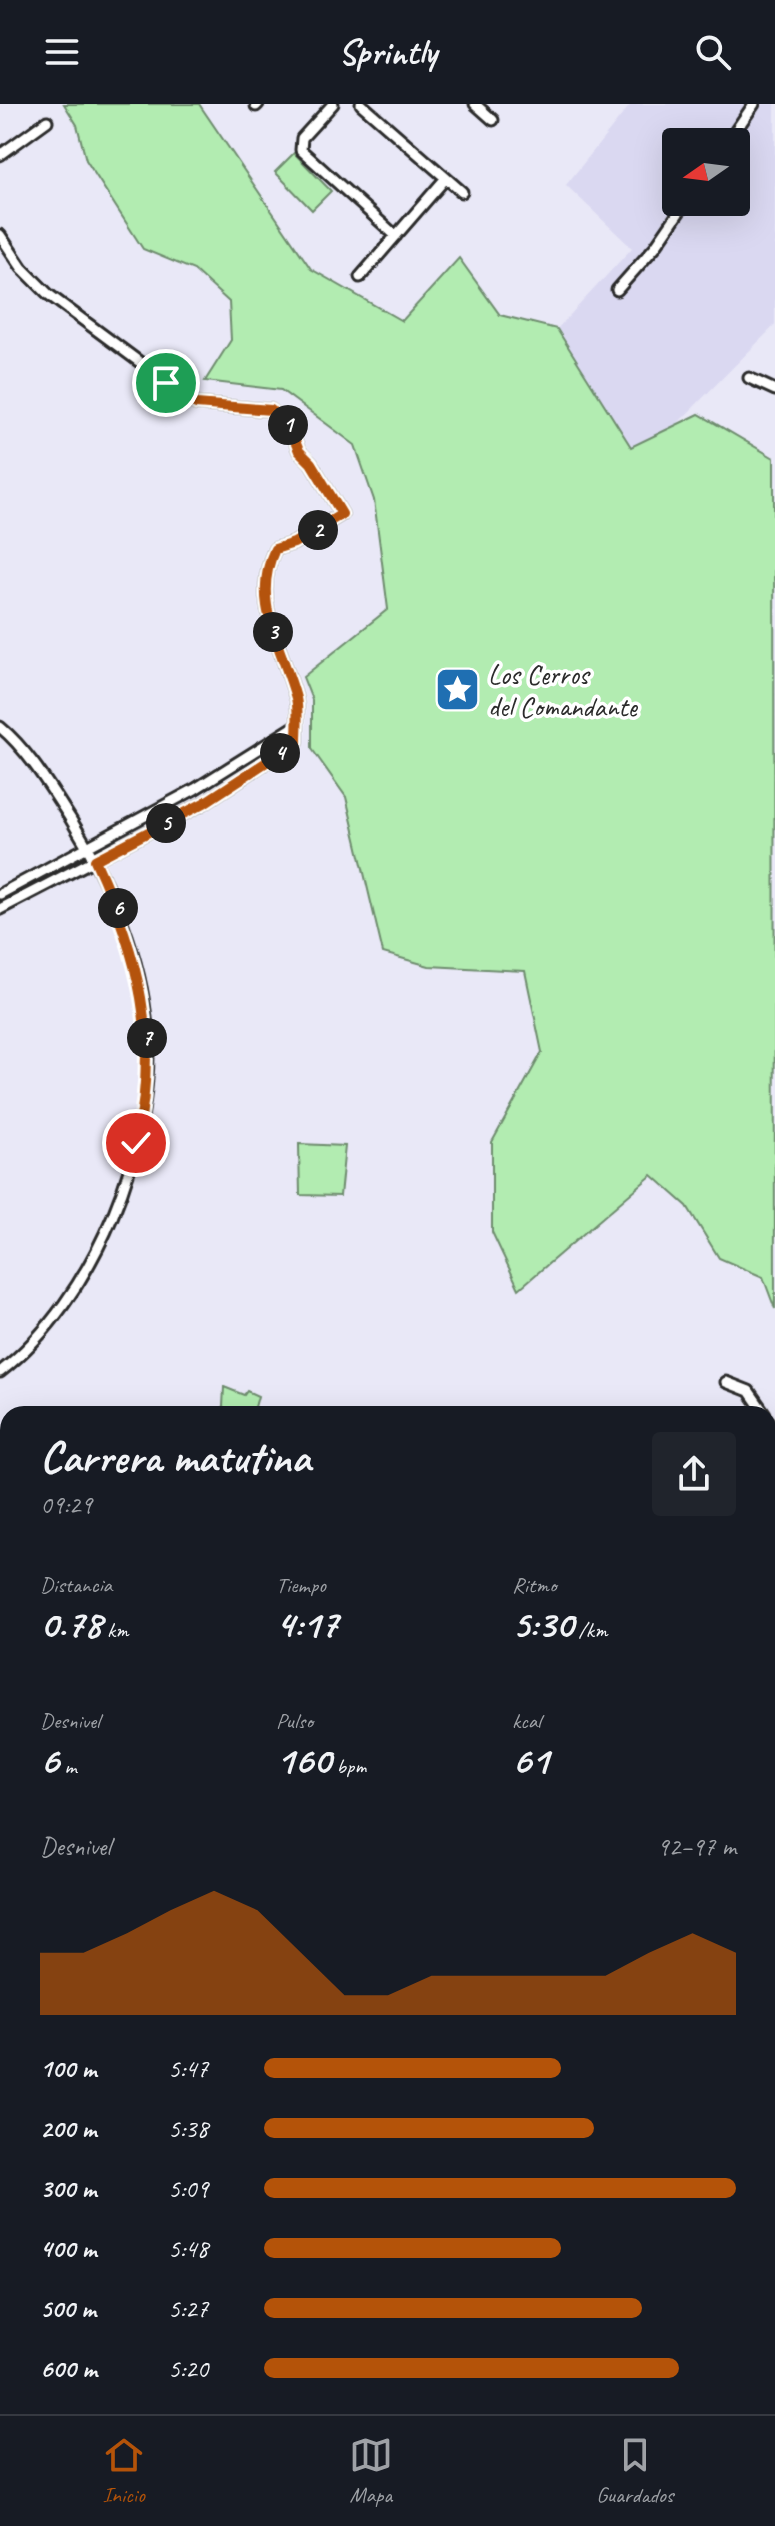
<!DOCTYPE html>
<html lang="es">
<meta charset="utf-8">
<style>
:root{--surface:#171b24;--page:#20242c;--text:#f1f3f6;--muted:#9ea1a6;--line:#363941;--accent:#b45309}
body{margin:0;font-family:Caveat,sans-serif;background:var(--page);color:var(--text);height:100vh;display:flex;flex-direction:column;font-size:30px;white-space:nowrap}
*{box-sizing:border-box;margin:0}
p{font-size:26px;color:var(--muted)}
.icon{flex:none;width:44px;height:44px;fill:none;stroke:currentColor;stroke-width:2;stroke-linecap:round;stroke-linejoin:round}
.map{position:relative;flex:1;overflow:hidden}
.drawer{position:absolute;left:0px;top:1302px;width:776px;height:1008px;display:flex;flex-direction:column;background:var(--surface);border-radius:24px 24px 0 0;box-shadow:0 8px 32px #0002}
.drawer>*{flex:none}
.needle{width:52px;rotate:256deg}
.fabs{position:absolute;left:662px;top:24px;display:grid;gap:16px}
.fabs a{display:grid;place-items:center;width:88px;height:88px;border-radius:8px;background:var(--surface);box-shadow:0 8px 32px #0002;font-size:40px}
.pin{position:absolute;display:grid;place-items:center;width:68px;height:68px;color:#fff;margin:-34px;border:4px solid #fff;border-radius:50%;box-shadow:0 2px 8px #0007}
.km{position:absolute;width:40px;height:40px;margin:-20px;border-radius:50%;background:#222;color:#fff;font-size:22px;line-height:40px;text-align:center}
.round{display:grid;place-items:center;flex:none;width:84px;height:84px;border-radius:8px;background:var(--page)}
.head{display:flex;align-items:center;justify-content:space-between;height:136px;padding:0 40px}
h1{font-size:44px;font-weight:700;line-height:60px}
.figures{display:grid;grid-template-columns:repeat(3,1fr);gap:12px;height:136px;padding:8px 40px}
.figures div{display:grid;align-content:center}
.figures b{font-size:40px;font-weight:700}
.figures small{font-size:22px;font-weight:400}
.figures p{font-size:22px}
.chart{height:224px;padding:16px 40px}
.chart p{display:flex;justify-content:space-between}
.chart svg{width:100%;height:144px;margin-top:8px;fill:var(--accent);opacity:.7}
ul{padding:0 40px;list-style:none;font-size:26px}
li{display:grid;grid-template-columns:128px 96px 1fr;align-items:center;height:60px}
li i{height:20px;border-radius:10px;background:var(--accent)}
header{display:flex;justify-content:space-between;align-items:center;height:104px;padding:0 40px;background:var(--surface);font-size:36px;font-weight:700}
.tab-bar{display:flex;justify-content:space-around;align-items:center;height:112px;border-top:2px solid var(--line);background:var(--surface);font-size:22px;color:var(--muted)}
.tab-bar a{display:grid;justify-items:center;gap:4px}
.tab-bar .current{color:var(--accent)}
.map>svg:first-child{display:block}
.built{fill:#dad8f1;fill-rule:evenodd}
.green{fill:#b2ecb1;stroke:#6e8c6e;stroke-width:2}
.lines{fill:none;stroke-linecap:round;stroke-linejoin:round}
.minor-casing{stroke:#2b2b2b;stroke-width:15}
.minor{stroke:#fff;stroke-width:9}
.route-casing{stroke:#fff;stroke-width:16}
.route{stroke:#b45309;stroke-width:10}
.labels{text-anchor:middle;dominant-baseline:central;stroke-width:7;stroke-linejoin:round;paint-order:stroke}
.poi-label{font-size:28px;fill:#2b2b2b;stroke:#fff;text-anchor:start}
</style>
<header><svg class="icon" aria-label="menu" viewBox="0 0 24 24"><path d="M4 6h16M4 12h16M4 18h16"/></svg>Sprintly<svg class="icon" aria-label="search" viewBox="0 0 24 24"><circle cx="10" cy="10" r="6"/><path d="M15 15l6 6"/></svg></header>
<div class="map">
<svg width="775" height="2310" viewBox="0 0 775 2310">
<rect width="100%" height="100%" fill="#e9e8f7"/>
<filter id="ink" filterUnits="userSpaceOnUse"><feTurbulence type="fractalNoise" baseFrequency=".0125" numOctaves="2"/><feDisplacementMap in="SourceGraphic" scale="16" xChannelSelector="R" yChannelSelector="G"/><feConvolveMatrix kernelMatrix="1 2 1 2 8 2 1 2 1" color-interpolation-filters="sRGB"/></filter>
<g filter="url(#ink)">
<path class="built" d="M631 0H775V221L675 322 631 344 557 225 632 144 566 81ZM676 38H736V98H676Z"/>
<path class="green" d="M64 0H199L311 165 402 217 459 154 500 211 557 225 631 343 699 310 774 354 775 1205 763 1173 719 1154 687 1102 652 1071 519 1185 492 1128V1038L542 948 525 867 429 862 383 849 346 693 312 645V596L303 573 388 505 374 396 355 341 281 286 205 277 231 236 229 198 194 166 143 145 86 56 77 21Z
M294 49 331 87 312 106 275 68Z
M299 1040 345 1042 340 1092 300 1091Z
M224 1283 244 1291 247 1287 258 1292 255 1303 267 1310H234L223 1303Z"/>
<g class="lines">
<defs>
<path id="minor" d="M333 0 302 34 301 46 396 132
M361 0 462 88
M475 0 493 16
M256 2 258 0
M728 38 754 0
M0 51 47 17
M0 131 22 164 48 190 196 300 271 306 288 320 299 347 311 359 342 410 294 439 275 445C250 496 282 543 296 594 299 607 297 624 297 638L204 699 0 805
M360 173 446 74
M617 186 655 143 686 98
M749 274 775 286
M0 623C28 646 50 683 70 714 109 777 140 848 147 923 157 1040 94 1196 0 1268
M0 790 195 685 297 621
M726 1278 749 1287 765 1310
M768 1316 775 1330
M768 1386 775 1387
M768 1557 775 1558
M768 1637 775 1636
M0 1815 8 1817
M768 1845 775 1842
M0 1873H8
M0 1974 8 1975
M768 1994 775 1991
M768 2089 775 2086
M0 2106 8 2107
M768 2237H775
M768 2299H775
M254 2302 257 2310
M487 2302H547"/>
</defs>
<use href="#minor" class="minor-casing"/>
<use href="#minor" class="minor"/>
</g>
</g>
<g class="lines" filter="url(#ink)">
<defs>
<path id="route" d="M136 1039C160 933 139 852 95 756L204 699 297 638C297 624 299 607 296 594 282 543 250 497 275 445L294 439 342 410 311 359 299 347 288 320 271 306 196 300 166 279"/>
</defs>
<use href="#route" class="route-casing"/>
<use href="#route" class="route"/>
</g>
<defs>
<symbol id="sight-square" viewBox="-11 -11 22 22"><rect x="-9" y="-9" width="18" height="18" rx="4" fill="#1f6fb2" stroke="#fff"/><path d="M0-6L1.8-2.2L6-1.7L2.9 1.2L3.7 5.4L0 3.3L-3.7 5.4L-2.9 1.2L-6-1.7L-1.8-2.2Z" fill="#fff"/></symbol>
</defs>
<g fill-rule="evenodd">
<use href="#sight-square" x="432" y="560" width="51" height="51"/>
</g>
<g class="labels">
<g class="poi-label">
<text x="488" y="570">Los Cerros<tspan x="488" dy="32">del Comandante</tspan></text>
</g>
</g>
</svg>
<div class="fabs">
<a><svg class="needle" viewBox="-14 -14 28 28"><path d="M0-13l5 13h-10z" fill="#e53935"/><path d="M0 13l5-13h-10z" fill="#9ea1a6"/></svg></a>
</div>
<div class="pin" style="left:166px;top:279px;background:#1e9e55"><svg class="icon" aria-label="arrive" viewBox="0 0 24 24"><path d="M6 21V4h12l-3 4 3 4H6"/></svg></div>
<div class="pin" style="left:136px;top:1039px;background:#d93025"><svg class="icon" aria-label="check" viewBox="0 0 24 24"><path d="M5 12l5 5 9-10"/></svg></div>
<b class="km" style="left:288px;top:321px">1</b>
<b class="km" style="left:318px;top:426px">2</b>
<b class="km" style="left:273px;top:528px">3</b>
<b class="km" style="left:280px;top:649px">4</b>
<b class="km" style="left:166px;top:719px">5</b>
<b class="km" style="left:118px;top:804px">6</b>
<b class="km" style="left:147px;top:934px">7</b>
<section class="drawer">
<div class="head"><div><h1>Carrera matutina</h1><p>09:29</p></div><a class="round"><svg class="icon" aria-label="share" viewBox="0 0 24 24"><path d="M12 15V3M7 8l5-5 5 5M5 13v7h14v-7"/></svg></a></div>
<div class="figures">
<div><p>Distancia</p><b>0.78<small> km</small></b></div>
<div><p>Tiempo</p><b>4:17</b></div>
<div><p>Ritmo</p><b>5:30<small> /km</small></b></div>
</div>
<div class="figures">
<div><p>Desnivel</p><b>6<small> m</small></b></div>
<div><p>Pulso</p><b>160<small> bpm</small></b></div>
<div><p>kcal</p><b>61</b></div>
</div>
<div class="chart"><p><span>Desnivel</span>92–97 m</p>
<svg viewBox="0 0 160 44" preserveAspectRatio="none"><path d="M0 44V25L10 25L20 19L30 12L40 6L50 12L60 25L70 38L80 38L90 32L100 32L110 32L120 32L130 32L140 25L150 19L160 25V44z"/></svg>
</div>
<ul>
<li><b>100 m</b>5:47<i style="width:63%"></i></li>
<li><b>200 m</b>5:38<i style="width:70%"></i></li>
<li><b>300 m</b>5:09<i style="width:100%"></i></li>
<li><b>400 m</b>5:48<i style="width:63%"></i></li>
<li><b>500 m</b>5:27<i style="width:80%"></i></li>
<li><b>600 m</b>5:20<i style="width:88%"></i></li>
</ul>
</section>
</div>
<nav class="tab-bar">
<a class="current"><svg class="icon" aria-label="home" viewBox="0 0 24 24"><path d="M3 11l9-7 9 7M6 9v11h12V9"/></svg>Inicio</a>
<a><svg class="icon" aria-label="map" viewBox="0 0 24 24"><path d="M3 6l6-2 6 2 6-2v14l-6 2-6-2-6 2zM9 4v14M15 6v14"/></svg>Mapa</a>
<a><svg class="icon" aria-label="saved" viewBox="0 0 24 24"><path d="M7 4h10v16l-5-4-5 4z"/></svg>Guardados</a>
</nav>
